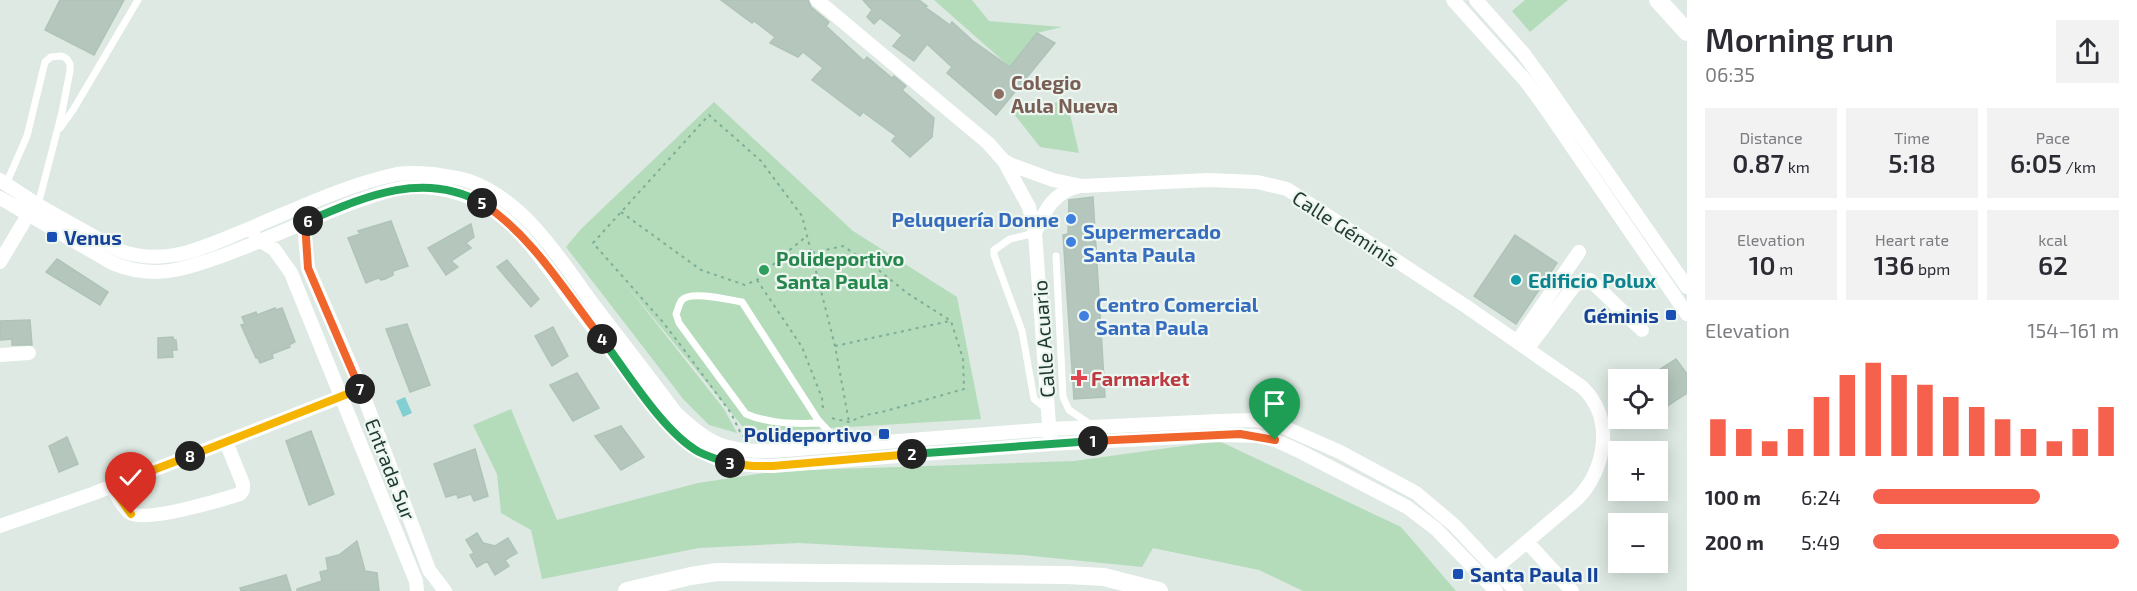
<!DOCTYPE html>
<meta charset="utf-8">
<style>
:root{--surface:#fff;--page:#f2f2f3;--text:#2b2b33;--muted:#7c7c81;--accent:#f6614e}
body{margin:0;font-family:"Exo 2",sans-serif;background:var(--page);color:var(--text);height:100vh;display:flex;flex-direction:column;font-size:22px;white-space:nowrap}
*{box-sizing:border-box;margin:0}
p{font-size:20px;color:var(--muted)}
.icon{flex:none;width:33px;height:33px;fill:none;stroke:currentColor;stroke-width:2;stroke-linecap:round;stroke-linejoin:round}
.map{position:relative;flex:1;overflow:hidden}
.sheet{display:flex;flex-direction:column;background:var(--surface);width:450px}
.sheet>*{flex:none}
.tools{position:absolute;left:1608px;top:369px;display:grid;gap:12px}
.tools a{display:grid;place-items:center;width:60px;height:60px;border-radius:0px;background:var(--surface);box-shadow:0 3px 15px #0003;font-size:30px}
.pin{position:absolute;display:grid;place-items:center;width:51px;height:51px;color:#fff;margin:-62px -26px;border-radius:50% 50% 50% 0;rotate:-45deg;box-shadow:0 0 6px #0007}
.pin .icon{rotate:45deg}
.km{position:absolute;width:30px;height:30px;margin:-15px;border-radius:50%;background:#222;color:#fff;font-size:16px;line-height:30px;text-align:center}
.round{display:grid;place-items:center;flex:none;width:63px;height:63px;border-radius:0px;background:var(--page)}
.headline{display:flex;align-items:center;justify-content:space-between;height:102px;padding:0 18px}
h1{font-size:33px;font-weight:600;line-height:45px}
.figures{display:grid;grid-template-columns:repeat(3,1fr);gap:9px;height:102px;padding:6px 18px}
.figures div{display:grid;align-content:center;border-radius:0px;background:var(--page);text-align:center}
.figures b{font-size:26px;font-weight:600}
.figures small{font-size:16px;font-weight:400}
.figures p{font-size:16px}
.chart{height:168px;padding:12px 18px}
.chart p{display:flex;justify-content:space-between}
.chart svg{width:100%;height:108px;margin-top:6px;stroke:var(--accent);stroke-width:6}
ul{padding:0 18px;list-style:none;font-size:20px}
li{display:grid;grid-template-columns:96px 72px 1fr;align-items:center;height:45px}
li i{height:15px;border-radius:8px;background:var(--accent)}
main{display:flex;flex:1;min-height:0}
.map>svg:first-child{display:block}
.green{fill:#b4dcba}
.water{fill:#82cfd1}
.building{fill:#b5c7bd;stroke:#afc3b8;stroke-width:1.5}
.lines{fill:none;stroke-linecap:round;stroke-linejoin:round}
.path{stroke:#7cae98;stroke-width:2;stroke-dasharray:3 4.5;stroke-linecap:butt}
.lane{stroke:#fff;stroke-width:7}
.street{stroke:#fff;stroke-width:14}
.secondary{stroke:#fff;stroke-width:18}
.split-1-casing{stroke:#fff;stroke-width:12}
.split-2-casing{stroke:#fff;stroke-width:12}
.split-3-casing{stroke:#fff;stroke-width:12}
.split-4-casing{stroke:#fff;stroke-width:12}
.split-5-casing{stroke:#fff;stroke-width:12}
.split-6-casing{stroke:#fff;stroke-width:12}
.split-7-casing{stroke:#fff;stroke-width:12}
.split-8-casing{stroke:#fff;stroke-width:12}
.split-9-casing{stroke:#fff;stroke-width:12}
.split-1{stroke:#f0652b;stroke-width:8}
.split-2{stroke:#22a559;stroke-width:8}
.split-3{stroke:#f5b400;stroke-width:8}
.split-4{stroke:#22a559;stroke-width:8}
.split-5{stroke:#f0652b;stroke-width:8}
.split-6{stroke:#22a559;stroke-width:8}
.split-7{stroke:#f0652b;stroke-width:8}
.split-8{stroke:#f5b400;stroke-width:8}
.split-9{stroke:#f5b400;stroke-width:8}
.education-dot{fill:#8d6e63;stroke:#edf6f0;stroke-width:2}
.shop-dot{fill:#3f7fe0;stroke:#edf6f0;stroke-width:2}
.transit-dot{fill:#1a4fb4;stroke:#edf6f0;stroke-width:2}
.leisure-dot{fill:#2e9e5b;stroke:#edf6f0;stroke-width:2}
.culture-dot{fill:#0f9aa8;stroke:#edf6f0;stroke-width:2}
.health-dot{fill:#e0444e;stroke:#edf6f0;stroke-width:2}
.labels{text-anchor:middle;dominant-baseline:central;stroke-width:4.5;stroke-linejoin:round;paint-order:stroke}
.education-label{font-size:20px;font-weight:bold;fill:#785e54;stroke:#edf6f0;text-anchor:start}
.shop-label{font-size:20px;font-weight:bold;fill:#366cbe;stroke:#edf6f0;text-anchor:start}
.street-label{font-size:20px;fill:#1e392e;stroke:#edf6f0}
.transit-label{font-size:20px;font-weight:bold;fill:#164399;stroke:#edf6f0;text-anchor:start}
.leisure-label{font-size:20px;font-weight:bold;fill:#27864d;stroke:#edf6f0;text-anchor:start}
.culture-label{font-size:20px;font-weight:bold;fill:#0d838f;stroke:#edf6f0;text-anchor:start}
.health-label{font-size:20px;font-weight:bold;fill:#be3a42;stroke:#edf6f0;text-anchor:start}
</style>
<main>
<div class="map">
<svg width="1687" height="591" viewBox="0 0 1687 591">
<rect width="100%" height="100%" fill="#dde9e2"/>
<path class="green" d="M934 0H972L989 21 1062 27 1037 33 1010 67Z
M1525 0H1568L1530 32 1512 11Z
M1067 101 1079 153 1040 147 1010 109Z
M714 102 853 231 957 297 981 419 748 433 623 281 724 409 737 433 709 425 684 400 566 247 581 229Z
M511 409 557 520 698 483 777 471 1074 461 1219 441 1401 527 1456 591H1303L1259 570 1153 548 1142 567 1023 555 799 543 699 548 542 579 531 530 501 513 497 474 473 425Z"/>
<path class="water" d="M405 397 412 413 403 417 396 401Z"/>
<path class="building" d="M60 0H124L94 55 45 30Z
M721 0H808L811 7 829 22 826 26 864 61 867 57 892 78 894 76 906 86 902 90 934 118 932 137 910 157 892 141 896 136 863 112 860 116 812 80 823 68 803 52 798 57 770 43 775 37 754 21 752 23Z
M863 0H919L927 6 925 7 950 25 952 22 973 41 1010 67 1037 33 1055 43 996 115 947 73 952 67 927 44 914 61 893 46 902 35 880 18 874 24 867 17 872 10Z
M1093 197 1105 397 1074 399 1063 235 1068 234 1069 200Z
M391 221 408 266 393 271V275L385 279 381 280 378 278 366 283 348 238 360 234 358 231Z
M471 224 474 237 466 243 471 248 451 261 458 267 446 275 428 248Z
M1515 235 1557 263 1516 324 1474 296Z
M57 259 108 292 100 305 46 272Z
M507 260 539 299 531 307 497 267Z
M275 308 276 310 282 308 295 342 289 345 290 347 272 354 273 358 260 363 258 358H256L241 325 245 324 242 317 256 312 257 315Z
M30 320 32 345H12V339L0 340V321Z
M407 324 430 385 410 392 386 329Z
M553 327 568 356 552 366 535 336Z
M173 337 174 340H176L177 350H172L173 357 158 358V338Z
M1676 359 1687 374V393L1658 412V380H1643Z
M577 373 599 408 573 421 550 385Z
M621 426 644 457 621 470 595 436Z
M311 431 334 494 309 505 286 441Z
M67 437 78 464 59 472 49 446Z
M475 449 488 496 474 501 471 494 458 498 457 494 446 497 434 464Z
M477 533 483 543 495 546 508 538 517 553 505 560 509 566 495 575 487 561 477 567 470 555 474 553 466 540Z
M357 541 365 571 377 573 379 591H297V589L322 581 320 572 328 570 326 558 339 555Z
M286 575 291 591H241L240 588Z"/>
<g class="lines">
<path class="path" d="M621 212 701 270 745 285 757 280 781 257 807 236
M812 253 843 246 876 268 907 293 951 321 963 359 964 389 882 412 866 415 849 422 831 418
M757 280 802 347 822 398 823 409
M835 346 950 321
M790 434 742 436 731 413 682 347 662 321 593 243 709 115 761 161 802 216 835 346 849 422"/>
<path class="lane" d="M60 128 73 110 138 0
M6 184 27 136 45 62 51 57 62 56 67 59 70 64V71L62 112 38 205
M1035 233 1010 239 994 250V255L1022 331 1034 399 1049 411
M1056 256 1063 397 1069 410 1090 424
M820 423C795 424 770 424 746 414L679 323 676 314C678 310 679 303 682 300 690 290 730 300 742 302L818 420 832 435 837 446"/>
<path class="street" d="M817 0 988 143 1003 160 1012 165 1053 180 1082 186 1208 180 1257 182 1287 189 1467 307 1582 387C1615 418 1606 469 1577 499L1490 573
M1453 0 1525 80 1542 103 1687 314
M1476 0 1523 53 1545 83 1687 287
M1004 161 1029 207 1035 233 1050 438
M0 180 38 205 118 250C161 266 196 251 236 234 286 214 344 185 397 174 410 172 421 173 433 174 445 176 457 177 469 181 526 201 561 261 595 307 622 342 649 377 675 412 708 444 725 452 772 451L1050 429 1218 421 1254 420 1268 423 1283 427 1340 452 1416 493 1454 525 1516 591
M0 198 112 263C153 280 182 270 222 256 268 239 312 218 357 201 376 195 395 187 415 187 444 187 472 195 496 212 527 235 548 268 570 298 602 339 633 380 665 421 701 457 721 466 773 466L1050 444 1221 435 1258 436 1275 440 1301 452 1407 507 1436 529 1496 591
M303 215 308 268 361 389 429 570 445 591
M1035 233C1045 210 1053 192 1080 186
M256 238 274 249 291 273 416 581 417 591
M0 262 31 210
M1517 342 1579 252
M1528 348 1574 286 1582 281 1590 280 1642 330
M0 355 29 353
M111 486C116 494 122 507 130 513 145 523 221 500 240 494L243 490V484L226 442
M0 526 92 494 361 389
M1527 542 1572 591"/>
<path class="secondary" d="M1658 0 1687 32
M627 591 691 576 717 572 1067 575 1104 577 1159 591"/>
</g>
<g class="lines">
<defs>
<path id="split-1" d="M1093 441 1240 434 1275 440"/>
<path id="split-2" d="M912 454 1093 441"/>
<path id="split-3" d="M730 463 752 466H773L912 454"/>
<path id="split-4" d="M602 339C627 372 663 432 699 452 709 457 719 460 730 463"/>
<path id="split-5" d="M482 203C533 236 565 292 602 339"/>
<path id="split-6" d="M308 221C364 197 423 170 482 203"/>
<path id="split-7" d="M308 221 305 222 308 268 360 389"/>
<path id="split-8" d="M190 456 360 389"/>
<path id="split-9" d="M131 514 111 486 190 456"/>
</defs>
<use href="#split-1" class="split-1-casing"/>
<use href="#split-2" class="split-2-casing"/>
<use href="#split-3" class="split-3-casing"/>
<use href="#split-4" class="split-4-casing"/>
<use href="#split-5" class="split-5-casing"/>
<use href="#split-6" class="split-6-casing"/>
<use href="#split-7" class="split-7-casing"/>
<use href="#split-8" class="split-8-casing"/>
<use href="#split-9" class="split-9-casing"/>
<use href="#split-1" class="split-1"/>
<use href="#split-2" class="split-2"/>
<use href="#split-3" class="split-3"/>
<use href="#split-4" class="split-4"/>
<use href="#split-5" class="split-5"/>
<use href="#split-6" class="split-6"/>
<use href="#split-7" class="split-7"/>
<use href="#split-8" class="split-8"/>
<use href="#split-9" class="split-9"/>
</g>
<circle class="education-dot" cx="999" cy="94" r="6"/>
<g class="shop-dot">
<circle cx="1071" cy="219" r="6"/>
<circle cx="1071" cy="242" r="6"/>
<circle cx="1084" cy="316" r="6"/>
</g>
<g class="transit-dot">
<rect x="46" y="231" width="12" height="12" rx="3"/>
<rect x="1665" y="309" width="12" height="12" rx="3"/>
<rect x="878" y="428" width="12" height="12" rx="3"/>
<rect x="1452" y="568" width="12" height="12" rx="3"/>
</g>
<circle class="leisure-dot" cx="764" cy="270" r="6"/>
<circle class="culture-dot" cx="1516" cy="280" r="6"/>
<path class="health-dot" d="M1076 369h6v6h6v6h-6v6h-6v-6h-6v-6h6z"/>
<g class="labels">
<g class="education-label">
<text x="1011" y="82">Colegio<tspan x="1011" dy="23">Aula Nueva</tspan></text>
</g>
<g class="shop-label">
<text x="1059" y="219" text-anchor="end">Peluquería Donne</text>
<text x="1083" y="231">Supermercado<tspan x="1083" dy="23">Santa Paula</tspan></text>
<text x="1096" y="304">Centro Comercial<tspan x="1096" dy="23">Santa Paula</tspan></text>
</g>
<g class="street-label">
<text transform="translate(1346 228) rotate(33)">Calle Géminis</text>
<text transform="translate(1043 339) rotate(-94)">Calle Acuario</text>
<text transform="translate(391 469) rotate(69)">Entrada Sur</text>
</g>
<g class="transit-label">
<text x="64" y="237">Venus</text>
<text x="1659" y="315" text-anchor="end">Géminis</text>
<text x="872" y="434" text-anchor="end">Polideportivo</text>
<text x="1470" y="574">Santa Paula II</text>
</g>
<g class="leisure-label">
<text x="776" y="258">Polideportivo<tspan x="776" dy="23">Santa Paula</tspan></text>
</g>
<g class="culture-label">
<text x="1528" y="280">Edificio Polux</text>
</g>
<g class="health-label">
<text x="1091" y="378">Farmarket</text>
</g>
</g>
</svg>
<div class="tools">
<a><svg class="icon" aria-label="locate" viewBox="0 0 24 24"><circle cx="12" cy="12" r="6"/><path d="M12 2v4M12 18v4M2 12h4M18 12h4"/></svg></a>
<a>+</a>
<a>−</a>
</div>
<div class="pin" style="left:1275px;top:440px;background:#1e9e55"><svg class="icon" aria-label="arrive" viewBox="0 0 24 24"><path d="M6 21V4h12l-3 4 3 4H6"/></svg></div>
<div class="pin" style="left:131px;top:514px;background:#d93025"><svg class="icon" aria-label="check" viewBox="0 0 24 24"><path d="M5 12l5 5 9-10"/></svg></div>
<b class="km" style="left:1093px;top:441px">1</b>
<b class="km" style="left:912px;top:454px">2</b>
<b class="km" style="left:730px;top:463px">3</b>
<b class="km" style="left:602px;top:339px">4</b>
<b class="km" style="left:482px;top:203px">5</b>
<b class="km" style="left:308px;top:221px">6</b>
<b class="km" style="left:360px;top:389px">7</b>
<b class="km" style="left:190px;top:456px">8</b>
</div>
<section class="sheet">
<div class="headline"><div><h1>Morning run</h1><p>06:35</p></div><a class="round"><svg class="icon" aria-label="share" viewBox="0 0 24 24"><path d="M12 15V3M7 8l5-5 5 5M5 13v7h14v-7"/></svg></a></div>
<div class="figures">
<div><p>Distance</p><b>0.87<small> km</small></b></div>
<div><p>Time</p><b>5:18</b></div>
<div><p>Pace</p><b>6:05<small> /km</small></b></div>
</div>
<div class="figures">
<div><p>Elevation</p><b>10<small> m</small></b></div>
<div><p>Heart rate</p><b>136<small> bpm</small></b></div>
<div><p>kcal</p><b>62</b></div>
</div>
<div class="chart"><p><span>Elevation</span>154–161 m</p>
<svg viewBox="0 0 160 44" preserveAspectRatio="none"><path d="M5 44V29M15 44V33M25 44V38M35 44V33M45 44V20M55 44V11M65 44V6M75 44V11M85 44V15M95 44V20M105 44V24M115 44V29M125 44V33M135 44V38M145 44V33M155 44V24"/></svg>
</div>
<ul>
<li><b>100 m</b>6:24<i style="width:68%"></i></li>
<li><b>200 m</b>5:49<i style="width:100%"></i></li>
</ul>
</section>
</main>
